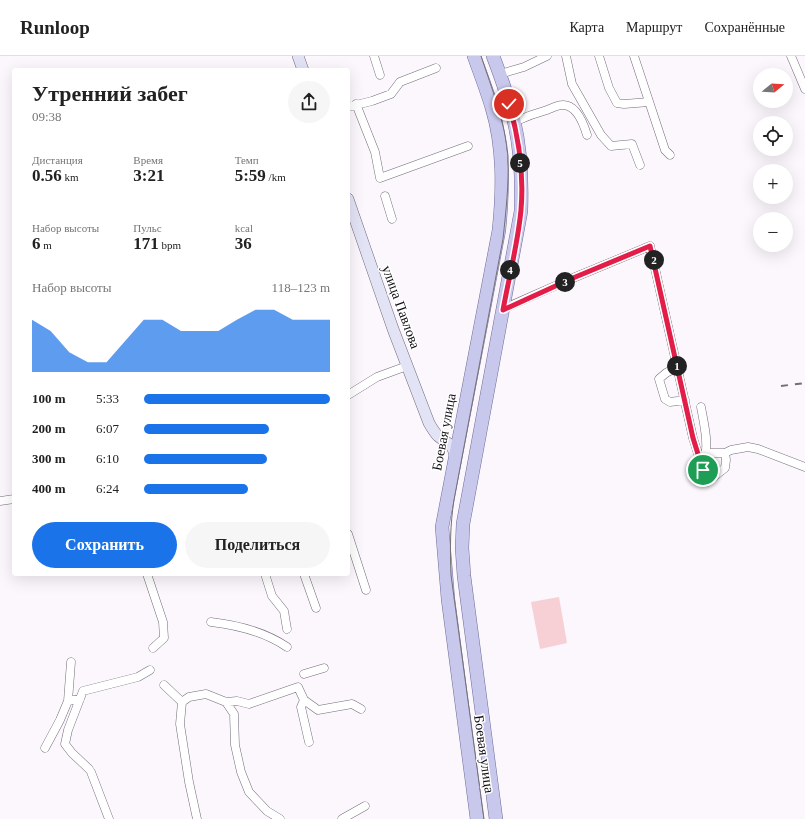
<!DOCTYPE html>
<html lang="ru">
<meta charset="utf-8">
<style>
:root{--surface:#fff;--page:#f6f6f6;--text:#222;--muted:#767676;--line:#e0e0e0;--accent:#1a73e8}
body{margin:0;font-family:"Times New Roman",serif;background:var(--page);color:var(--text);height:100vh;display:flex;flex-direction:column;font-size:15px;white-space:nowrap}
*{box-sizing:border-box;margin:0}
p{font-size:13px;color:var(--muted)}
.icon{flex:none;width:22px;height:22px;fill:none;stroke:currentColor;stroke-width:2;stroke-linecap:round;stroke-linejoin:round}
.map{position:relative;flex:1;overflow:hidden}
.panel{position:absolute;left:12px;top:12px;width:338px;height:508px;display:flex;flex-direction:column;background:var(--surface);border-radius:4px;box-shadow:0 4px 16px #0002}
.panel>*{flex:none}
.needle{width:26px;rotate:72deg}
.buttons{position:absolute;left:753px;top:12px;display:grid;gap:8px}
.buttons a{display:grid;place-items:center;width:40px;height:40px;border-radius:50%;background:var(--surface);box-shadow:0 4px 16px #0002;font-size:20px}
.pin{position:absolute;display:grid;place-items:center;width:34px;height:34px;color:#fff;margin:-17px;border:2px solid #fff;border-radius:50%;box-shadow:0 1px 4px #0007}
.km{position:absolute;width:20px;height:20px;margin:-10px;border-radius:50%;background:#222;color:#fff;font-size:11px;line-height:20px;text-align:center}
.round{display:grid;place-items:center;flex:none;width:42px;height:42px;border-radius:21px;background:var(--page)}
.headline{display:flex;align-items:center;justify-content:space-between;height:68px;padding:0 20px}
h1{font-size:22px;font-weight:700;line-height:30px}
.stats{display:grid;grid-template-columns:repeat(3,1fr);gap:6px;height:68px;padding:4px 20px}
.stats div{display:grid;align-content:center}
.stats b{font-size:17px;font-weight:700}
.stats small{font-size:11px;font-weight:400}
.stats p{font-size:11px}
.chart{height:112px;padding:8px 20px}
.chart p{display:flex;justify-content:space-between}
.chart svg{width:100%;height:72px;margin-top:4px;fill:var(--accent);opacity:.7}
.cta{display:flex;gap:8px;margin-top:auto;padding:8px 20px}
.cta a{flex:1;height:46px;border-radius:24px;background:var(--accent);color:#fff;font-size:16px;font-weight:700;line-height:46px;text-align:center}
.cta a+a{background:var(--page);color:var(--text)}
ul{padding:0 20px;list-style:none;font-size:13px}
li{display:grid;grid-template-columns:64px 48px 1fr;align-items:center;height:30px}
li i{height:10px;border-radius:5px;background:var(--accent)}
header{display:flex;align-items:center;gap:24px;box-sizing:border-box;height:56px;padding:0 20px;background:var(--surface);border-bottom:1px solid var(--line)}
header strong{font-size:19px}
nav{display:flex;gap:22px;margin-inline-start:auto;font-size:14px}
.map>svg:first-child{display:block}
.green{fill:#f6d0d5}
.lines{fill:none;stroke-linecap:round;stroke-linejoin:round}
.street-casing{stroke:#746b79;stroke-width:9}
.secondary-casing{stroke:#746b79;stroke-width:12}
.primary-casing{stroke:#6f6d98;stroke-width:14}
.street{stroke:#fff;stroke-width:8}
.secondary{stroke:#e3e3f6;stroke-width:11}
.primary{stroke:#c8c7ec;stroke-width:13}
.tram{stroke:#737075;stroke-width:1}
.rail{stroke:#737075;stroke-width:2;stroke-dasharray:7 7;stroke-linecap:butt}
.route-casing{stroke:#fff;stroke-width:8}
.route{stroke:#e11d48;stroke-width:5}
.labels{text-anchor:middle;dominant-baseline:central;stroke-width:3;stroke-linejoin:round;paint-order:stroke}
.street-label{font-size:14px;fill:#0f0c11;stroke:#fff}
</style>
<header>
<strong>Runloop</strong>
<nav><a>Карта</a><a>Маршрут</a><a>Сохранённые</a></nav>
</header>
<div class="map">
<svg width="805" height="763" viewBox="0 0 805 763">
<rect width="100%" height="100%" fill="#fbf7fd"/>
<path class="green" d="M559 541 567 587 540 593 531 546Z"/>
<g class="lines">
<defs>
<path id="street" d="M374 0 380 19
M566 0 572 28 601 79 611 90 632 88 640 109
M599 0 609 32 617 47 624 48 649 46
M634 0 665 94 670 99
M791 0 805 33
M500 18 524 11 547 0
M356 48 375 96 380 122 468 90
M348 51 372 45 391 38 400 26 436 12
M514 66C525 61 536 57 547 54 552 52 558 49 562 49 577 48 584 69 587 79
M385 140 392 163
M503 253 573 222 650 190 693 382 707 426 725 412 726 404 725 397
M677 311 666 317 659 323 665 343 670 346 685 344
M348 339 377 321 407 310
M701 351C703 363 710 391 704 401
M706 397H725L731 394 748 391 758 393 805 411
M0 445 14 443
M348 478 366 534
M147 518 163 566 164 582 153 592
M265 518 272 540 284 555 287 573
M304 518 316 552
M211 566C237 569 265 576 287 591
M304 618 324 612
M164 629 182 646
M304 644 301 651 309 686
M68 645 71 606
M226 646 234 658 235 689 241 716 249 736 267 755 280 763
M45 692 60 664 68 645 80 643
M89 713 72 697 65 688 68 674 83 635 138 621 150 614
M91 716 109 763
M197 763 189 726 180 668 182 646 189 641 206 638 226 646 237 645 249 648 298 631 304 644 318 654 352 648 361 653
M342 763 365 750"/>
<path id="secondary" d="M298 0 303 14
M348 143 393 273 429 367C432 372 434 376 438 380 447 388 452 386 455 399"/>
<path id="primary" d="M474 0C480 17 487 35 492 52 504 92 503 134 499 174L442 471 448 543 477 763
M493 0C501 21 509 43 514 65 521 94 522 125 521 155L463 468 462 492 464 520 496 763"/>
</defs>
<use href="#street" class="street-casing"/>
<use href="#secondary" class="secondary-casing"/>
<use href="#primary" class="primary-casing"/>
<use href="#street" class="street"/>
<use href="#secondary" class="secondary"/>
<use href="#primary" class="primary"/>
<path class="tram" d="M481 0C492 33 505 66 508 100 509 128 506 155 503 183L454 444C450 469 450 493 451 519L484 763"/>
<path class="rail" d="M781 330 805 327"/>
</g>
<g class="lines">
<defs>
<path id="route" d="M509 48C519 82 524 118 521 154 518 187 509 221 503 254L573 222 650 190 693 382 703 414"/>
</defs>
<use href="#route" class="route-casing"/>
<use href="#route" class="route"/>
</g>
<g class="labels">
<g class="street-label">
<text transform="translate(401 251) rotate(70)">улица Павлова</text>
<text transform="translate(444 376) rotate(-79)">Боевая улица</text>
<text transform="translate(484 698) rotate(82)">Боевая улица</text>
</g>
</g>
</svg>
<div class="buttons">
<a><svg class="needle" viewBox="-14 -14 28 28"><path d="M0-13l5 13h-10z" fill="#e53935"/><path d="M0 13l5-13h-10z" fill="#767676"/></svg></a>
<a><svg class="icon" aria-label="locate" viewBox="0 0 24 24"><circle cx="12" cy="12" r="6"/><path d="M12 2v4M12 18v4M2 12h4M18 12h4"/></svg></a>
<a>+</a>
<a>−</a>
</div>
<div class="pin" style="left:703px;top:414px;background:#1e9e55"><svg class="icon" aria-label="arrive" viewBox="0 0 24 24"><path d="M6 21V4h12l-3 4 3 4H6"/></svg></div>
<div class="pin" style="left:509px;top:48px;background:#d93025"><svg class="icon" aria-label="check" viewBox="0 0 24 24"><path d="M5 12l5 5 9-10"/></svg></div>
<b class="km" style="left:677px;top:310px">1</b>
<b class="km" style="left:654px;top:204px">2</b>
<b class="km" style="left:565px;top:226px">3</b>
<b class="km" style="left:510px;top:214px">4</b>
<b class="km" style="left:520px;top:107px">5</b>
<section class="panel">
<div class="headline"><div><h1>Утренний забег</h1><p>09:38</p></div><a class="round"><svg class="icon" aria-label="share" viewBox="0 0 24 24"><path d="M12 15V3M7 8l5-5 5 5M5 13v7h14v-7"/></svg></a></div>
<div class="stats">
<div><p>Дистанция</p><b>0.56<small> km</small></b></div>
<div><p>Время</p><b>3:21</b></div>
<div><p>Темп</p><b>5:59<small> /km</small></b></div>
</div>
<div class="stats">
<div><p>Набор высоты</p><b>6<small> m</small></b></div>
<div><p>Пульс</p><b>171<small> bpm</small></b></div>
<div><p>kcal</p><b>36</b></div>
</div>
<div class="chart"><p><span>Набор высоты</span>118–123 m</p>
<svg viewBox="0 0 160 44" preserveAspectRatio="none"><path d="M0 44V12L10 19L20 32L30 38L40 38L50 25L60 12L70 12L80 19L90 19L100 19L110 12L120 6L130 6L140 12L150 12L160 12V44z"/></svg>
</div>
<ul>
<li><b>100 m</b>5:33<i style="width:100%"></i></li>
<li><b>200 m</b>6:07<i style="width:67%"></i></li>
<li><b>300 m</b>6:10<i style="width:66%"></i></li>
<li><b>400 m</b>6:24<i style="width:56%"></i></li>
</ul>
<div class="cta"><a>Сохранить</a><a>Поделиться</a></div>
</section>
</div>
